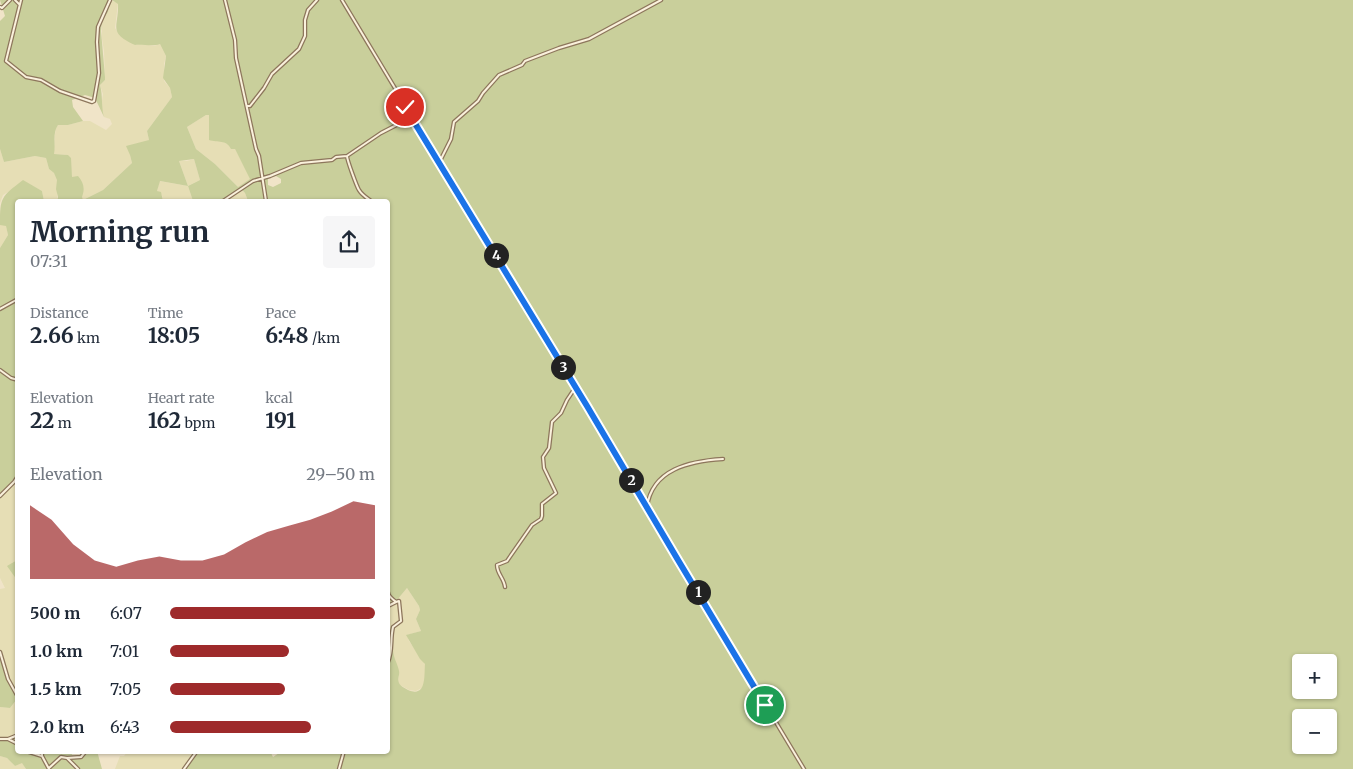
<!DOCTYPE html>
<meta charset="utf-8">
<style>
:root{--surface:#fff;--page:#f6f6f7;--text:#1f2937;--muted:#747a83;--accent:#9e2a2b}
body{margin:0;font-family:Merriweather,serif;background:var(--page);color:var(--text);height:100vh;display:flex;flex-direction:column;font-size:19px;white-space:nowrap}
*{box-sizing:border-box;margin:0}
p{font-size:16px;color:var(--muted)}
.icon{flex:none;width:28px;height:28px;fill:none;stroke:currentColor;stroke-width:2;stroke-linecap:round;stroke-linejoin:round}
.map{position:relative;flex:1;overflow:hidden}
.sheet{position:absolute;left:15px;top:199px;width:375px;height:555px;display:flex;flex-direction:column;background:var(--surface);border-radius:5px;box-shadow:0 1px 4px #0004}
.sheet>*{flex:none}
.buttons{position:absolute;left:1292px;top:654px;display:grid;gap:10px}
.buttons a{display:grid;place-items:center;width:45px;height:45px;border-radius:5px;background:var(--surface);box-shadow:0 1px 4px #0004;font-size:25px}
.pin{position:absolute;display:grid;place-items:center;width:42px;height:42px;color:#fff;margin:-21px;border:2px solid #fff;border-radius:50%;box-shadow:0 1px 5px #0007}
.km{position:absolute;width:25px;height:25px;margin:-12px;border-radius:50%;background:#222;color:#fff;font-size:14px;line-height:25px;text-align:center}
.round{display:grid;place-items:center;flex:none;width:52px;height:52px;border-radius:5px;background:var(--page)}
.overview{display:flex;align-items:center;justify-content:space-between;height:85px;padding:0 15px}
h1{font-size:28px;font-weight:700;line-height:38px}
.figures{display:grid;grid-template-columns:repeat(3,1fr);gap:8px;height:85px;padding:5px 15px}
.figures div{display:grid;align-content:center}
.figures b{font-size:21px;font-weight:700}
.figures small{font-size:14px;font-weight:400}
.figures p{font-size:14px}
.chart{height:140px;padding:10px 15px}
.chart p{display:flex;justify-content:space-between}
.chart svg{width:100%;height:90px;margin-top:5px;fill:var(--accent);opacity:.7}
ul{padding:0 15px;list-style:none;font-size:16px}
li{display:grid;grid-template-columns:80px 60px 1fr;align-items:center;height:38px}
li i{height:12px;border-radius:6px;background:var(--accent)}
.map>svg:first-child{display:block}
.farmland{fill:#e6deb5}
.green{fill:#c9cf9b;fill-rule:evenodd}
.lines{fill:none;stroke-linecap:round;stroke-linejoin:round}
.street-casing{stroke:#8d765c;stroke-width:4.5}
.street{stroke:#faf1dc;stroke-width:2}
.route-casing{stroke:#fff;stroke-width:10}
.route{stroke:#1a73e8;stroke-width:6}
</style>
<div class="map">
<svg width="1353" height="769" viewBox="0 0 1353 769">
<rect width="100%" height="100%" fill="#f0e4c8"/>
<path class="farmland" d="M110 0 118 3 115 28 119 34 135 45 144 44 154 46 160 44 166 56 164 64V81L170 88 172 97 147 131 149 140 130 155 132 163 103 190 83 200 72 177 68 155 54 154 55 134 56 128 58 125H68L83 121H90L106 130 112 124 110 119 104 117 101 107 103 94 100 85 105 80V77L104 51 102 39V21L108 12Z
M206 115H209L214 141H223L235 149 251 179 238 187 215 164 196 149 187 127Z
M0 149 4 162 35 156 46 158 49 169 54 173 58 180 57 201H44L42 191 25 182 3 195 0 203Z
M194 159 200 180 188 186 193 201H163L162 195 157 191 159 181 188 186 179 161H187Z
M240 189 245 193 248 201H224L237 194Z
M0 225H6L8 235 0 248Z
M17 481V560L12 563 17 580V695L10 680 3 656 0 650V589L5 588 0 578V499Z
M407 588 419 606 420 610 416 619 421 631 407 635 409 641 425 664V682L422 688 416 691 409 690 400 685 398 682 399 674 393 658V650L388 649V604L397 600Z
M17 699V734L10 737H0V707L10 708Z
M128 751H195L182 769H115L120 756H124Z
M0 756 7 758 15 766 22 762 26 769H0Z"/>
<path class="green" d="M0 0H1353V769H182L195 751H270L273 757 282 751H388V649H393C393 658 398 664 399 671 400 675 397 679 399 683 400 686 405 688 408 690 427 698 424 675 425 664L420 659 406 635 421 631 416 619 420 610 419 606 407 588 397 600 388 604V201H248L245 193 241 189C228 204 211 201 193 201L188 186 160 181 157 191 161 192 163 201H57L58 197 56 189 57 180 54 173 49 169 46 158 35 156 4 162 0 149V21L5 16ZM112 0 118 4C119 27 107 32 135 45 143 44 153 47 160 44L166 56 163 78 170 88 172 97 147 131 149 140 126 146 130 155 132 163 103 190 83 200 82 197C85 189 84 183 78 176L72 177 71 158 68 155 54 154C56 145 52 133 58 125H68L83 121 73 107 72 100 85 95 95 98 104 117C101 106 103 96 100 85L105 80V77L101 31 102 21 108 12 110 1ZM206 115H209V140C218 143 226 139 231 149H235L250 179 238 187 215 164 196 149 187 127ZM194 159 200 180 188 186 179 161ZM276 176 281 179V183L273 187 268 185V178ZM1301 662H1329V690H1301ZM1301 718H1329V745H1301Z
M23 180 42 191 44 201H18L17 481 0 499V248L8 235 6 226 0 225C0 197 1 197 23 180Z
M17 560 18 580H17L7 566Z
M0 650C5 659 6 670 10 681 13 687 17 692 17 699L10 708 0 707Z
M17 734 18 751H71L72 755 78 756 85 751H97L102 769H26L22 763 15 766 7 758 0 756V737H10Z"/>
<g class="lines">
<defs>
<path id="street" d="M15 0 19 4
M21 0 6 61 26 77 41 80 60 91 92 102 94 101 99 73 97 42 98 27 110 0
M225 0 235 40 236 58 256 149 259 156 266 201
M342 0 804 769
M0 7 2 8 10 0
M247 106H250L264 88 272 74 299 49 305 36V20L308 10 317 0
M347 156C347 160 357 187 359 190 362 195 367 198 371 201
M440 161 451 139 454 122 478 101 483 93 499 75 522 65 525 61 559 48 589 39 661 0
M223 201 253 181 270 176 301 163 332 160 336 157 347 156 381 133 412 117
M0 309 18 299
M0 370 11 378 18 380
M0 496 14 482 18 476
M647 507C652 469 690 461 723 459
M505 587C504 578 497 574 497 565L507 561 532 525 541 519 542 516V504L556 493 544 468 543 457 549 448 552 422 561 413 567 400 575 388
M388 592C388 597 393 599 396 602L399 601 401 621 393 627C390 640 393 650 388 662
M388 606 396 602
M0 652 8 679 18 697
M0 739H8L18 735
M8 739 18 744
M26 751 42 756
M42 751V756L49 769
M67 758 81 757 86 751
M49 768 61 757 67 758 78 769
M184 769 197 751
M339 769 344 751"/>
</defs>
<use href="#street" class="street-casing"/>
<use href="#street" class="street"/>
</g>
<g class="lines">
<defs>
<path id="route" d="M405 107 587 406 678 560 765 705"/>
</defs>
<use href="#route" class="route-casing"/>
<use href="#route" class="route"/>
</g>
</svg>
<div class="buttons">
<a>+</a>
<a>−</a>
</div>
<div class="pin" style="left:765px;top:705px;background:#1e9e55"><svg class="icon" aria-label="arrive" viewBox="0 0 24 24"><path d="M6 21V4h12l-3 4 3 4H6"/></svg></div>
<div class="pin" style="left:405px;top:107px;background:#d93025"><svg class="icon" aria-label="check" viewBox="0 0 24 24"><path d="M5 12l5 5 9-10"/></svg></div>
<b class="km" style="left:698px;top:592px">1</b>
<b class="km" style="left:631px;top:480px">2</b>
<b class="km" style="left:563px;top:367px">3</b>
<b class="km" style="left:496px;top:255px">4</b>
<section class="sheet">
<div class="overview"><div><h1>Morning run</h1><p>07:31</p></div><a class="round"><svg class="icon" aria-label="share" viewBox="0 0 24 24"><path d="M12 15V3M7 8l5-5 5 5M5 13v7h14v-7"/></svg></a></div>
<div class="figures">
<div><p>Distance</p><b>2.66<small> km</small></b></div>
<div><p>Time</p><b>18:05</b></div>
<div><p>Pace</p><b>6:48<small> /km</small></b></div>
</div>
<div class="figures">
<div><p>Elevation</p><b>22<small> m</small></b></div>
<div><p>Heart rate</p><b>162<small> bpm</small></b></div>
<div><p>kcal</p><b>191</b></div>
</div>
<div class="chart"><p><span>Elevation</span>29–50 m</p>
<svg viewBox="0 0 160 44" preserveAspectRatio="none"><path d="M0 44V8L10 15L20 27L30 35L40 38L50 35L60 33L70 35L80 35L90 32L100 26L110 21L120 18L130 15L140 11L150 6L160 8V44z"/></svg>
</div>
<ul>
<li><b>500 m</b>6:07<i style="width:100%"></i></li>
<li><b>1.0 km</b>7:01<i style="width:58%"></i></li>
<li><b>1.5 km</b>7:05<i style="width:56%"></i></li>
<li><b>2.0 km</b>6:43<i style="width:69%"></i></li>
</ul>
</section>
</div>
